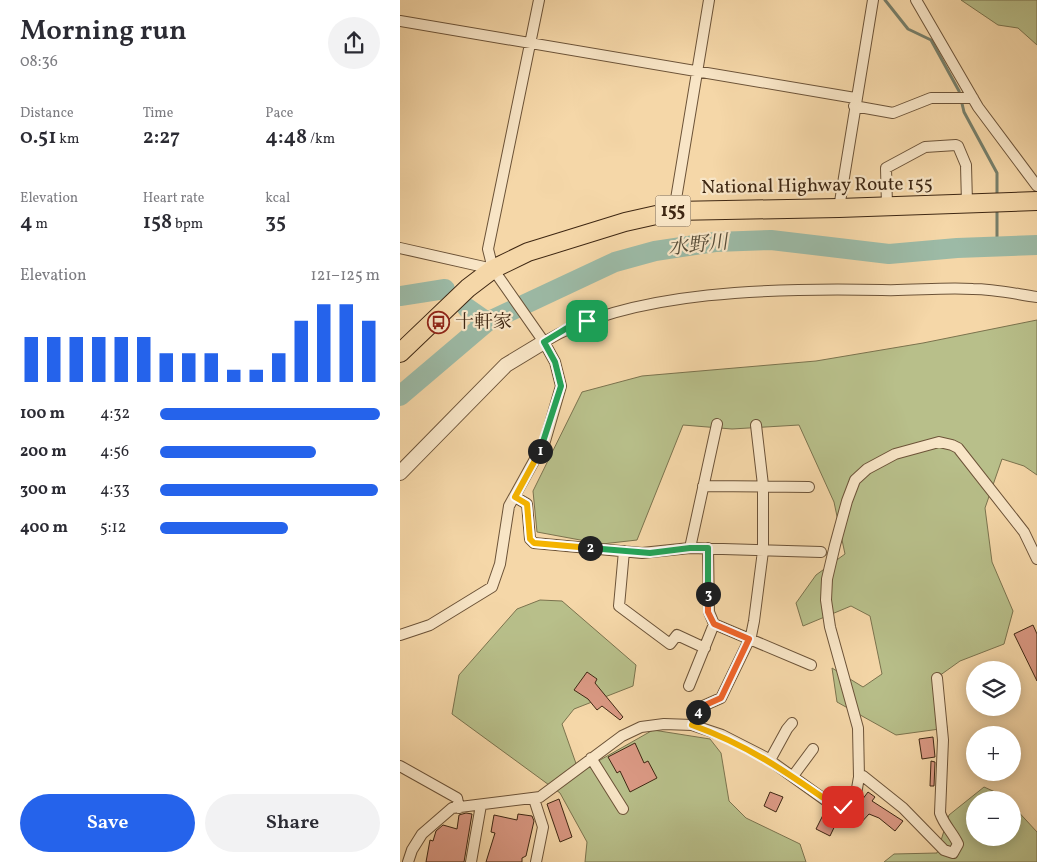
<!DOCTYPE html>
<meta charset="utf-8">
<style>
:root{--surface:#fff;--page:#f2f2f3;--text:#2b2b33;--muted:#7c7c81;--accent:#2563eb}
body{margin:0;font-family:Vollkorn,"Noto Serif JP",serif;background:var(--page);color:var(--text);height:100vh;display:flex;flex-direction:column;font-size:19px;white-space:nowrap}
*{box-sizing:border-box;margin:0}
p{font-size:16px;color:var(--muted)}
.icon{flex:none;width:28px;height:28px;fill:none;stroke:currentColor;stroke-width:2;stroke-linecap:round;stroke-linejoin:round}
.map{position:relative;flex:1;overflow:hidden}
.details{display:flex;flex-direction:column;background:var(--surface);width:400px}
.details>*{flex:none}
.controls{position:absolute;left:566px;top:661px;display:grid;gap:10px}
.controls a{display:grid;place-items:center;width:55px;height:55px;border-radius:50%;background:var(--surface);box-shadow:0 2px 12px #0003;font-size:25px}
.pin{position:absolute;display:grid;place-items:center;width:42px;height:42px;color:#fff;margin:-21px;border-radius:10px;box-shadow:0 2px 8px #0006}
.km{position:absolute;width:25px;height:25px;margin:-12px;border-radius:50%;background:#222;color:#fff;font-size:14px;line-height:25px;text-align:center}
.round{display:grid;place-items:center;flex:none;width:52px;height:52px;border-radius:26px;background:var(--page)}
.overview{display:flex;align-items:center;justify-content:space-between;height:85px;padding:0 20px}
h1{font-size:28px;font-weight:600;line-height:38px}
.figures{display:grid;grid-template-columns:repeat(3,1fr);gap:8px;height:85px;padding:5px 20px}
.figures div{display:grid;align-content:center}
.figures b{font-size:21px;font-weight:600}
.figures small{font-size:14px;font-weight:400}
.figures p{font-size:14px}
.chart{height:140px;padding:10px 20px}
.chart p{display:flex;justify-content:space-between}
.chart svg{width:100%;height:90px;margin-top:5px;stroke:var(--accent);stroke-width:6}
.primary-button{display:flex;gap:10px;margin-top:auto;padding:10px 20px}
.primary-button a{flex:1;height:58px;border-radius:30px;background:var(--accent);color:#fff;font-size:20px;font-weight:600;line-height:58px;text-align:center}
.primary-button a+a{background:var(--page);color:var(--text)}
ul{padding:0 20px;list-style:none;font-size:16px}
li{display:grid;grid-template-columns:80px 60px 1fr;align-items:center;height:38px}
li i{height:12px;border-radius:6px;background:var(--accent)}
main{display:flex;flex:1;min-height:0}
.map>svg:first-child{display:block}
.green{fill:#b8bf8a;stroke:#7b734e}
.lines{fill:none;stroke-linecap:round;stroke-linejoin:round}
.stream{stroke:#767f6b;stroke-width:3}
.river{stroke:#9cbaa6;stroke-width:20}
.building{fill:#db9984;stroke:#3e2713}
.minor-casing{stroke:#6c5338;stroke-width:12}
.tertiary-casing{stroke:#6c5338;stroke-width:16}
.trunk-casing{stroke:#3e2713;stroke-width:20}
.minor{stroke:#f8e5c6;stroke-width:10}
.tertiary{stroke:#f8e5c6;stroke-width:14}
.trunk{stroke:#f5d7a8;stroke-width:18}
.split-1-casing{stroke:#fff;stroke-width:10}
.split-2-casing{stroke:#fff;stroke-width:10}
.split-3-casing{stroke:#fff;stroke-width:10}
.split-4-casing{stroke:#fff;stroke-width:10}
.split-5-casing{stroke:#fff;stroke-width:10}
.split-1{stroke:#22a559;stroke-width:6}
.split-2{stroke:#f5b400;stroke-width:6}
.split-3{stroke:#22a559;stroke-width:6}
.split-4{stroke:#f0652b;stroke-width:6}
.split-5{stroke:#f5b400;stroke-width:6}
.labels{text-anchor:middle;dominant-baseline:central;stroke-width:4.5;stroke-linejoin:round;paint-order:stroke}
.shield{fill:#f8e5c6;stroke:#766049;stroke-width:1}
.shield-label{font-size:18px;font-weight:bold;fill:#3e2713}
.street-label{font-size:19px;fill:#3e2713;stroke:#f8e5c6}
.poi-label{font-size:19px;fill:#3e2713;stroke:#f8e5c6;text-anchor:start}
.water-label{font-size:20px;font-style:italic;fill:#564c38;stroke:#f8e5c6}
</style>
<main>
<section class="details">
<div class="overview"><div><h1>Morning run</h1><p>08:36</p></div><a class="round"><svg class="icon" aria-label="share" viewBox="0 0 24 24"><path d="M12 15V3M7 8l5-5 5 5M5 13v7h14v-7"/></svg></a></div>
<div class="figures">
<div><p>Distance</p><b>0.51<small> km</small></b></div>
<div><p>Time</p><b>2:27</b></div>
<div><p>Pace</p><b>4:48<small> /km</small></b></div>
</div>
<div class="figures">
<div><p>Elevation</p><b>4<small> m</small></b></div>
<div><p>Heart rate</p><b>158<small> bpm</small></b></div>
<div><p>kcal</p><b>35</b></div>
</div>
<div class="chart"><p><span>Elevation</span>121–125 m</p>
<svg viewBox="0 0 160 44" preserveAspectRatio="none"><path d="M5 44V22M15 44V22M25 44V22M35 44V22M45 44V22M55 44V22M65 44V30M75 44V30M85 44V30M95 44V38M105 44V38M115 44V30M125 44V14M135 44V6M145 44V6M155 44V14"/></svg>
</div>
<ul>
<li><b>100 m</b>4:32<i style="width:100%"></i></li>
<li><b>200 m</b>4:56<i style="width:71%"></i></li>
<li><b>300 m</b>4:33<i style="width:99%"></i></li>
<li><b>400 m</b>5:12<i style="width:58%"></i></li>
</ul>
<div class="primary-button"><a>Save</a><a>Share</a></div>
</section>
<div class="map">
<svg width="637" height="862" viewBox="0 0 637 862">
<rect width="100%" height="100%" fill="#f5d7a8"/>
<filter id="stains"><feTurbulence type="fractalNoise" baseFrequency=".004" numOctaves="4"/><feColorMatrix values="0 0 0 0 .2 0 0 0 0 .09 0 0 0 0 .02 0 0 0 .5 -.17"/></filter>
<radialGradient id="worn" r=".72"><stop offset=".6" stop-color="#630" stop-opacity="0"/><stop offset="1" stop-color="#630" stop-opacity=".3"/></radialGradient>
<path class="green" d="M561 0H637V45L618 28 598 25Z
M637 320V475L624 466 602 459 585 508 592 562 613 611 604 644 560 661 539 676 547 728 496 735 437 702 432 668 463 687 482 674 470 616 451 606 403 626 396 603 416 575 445 554 434 502 399 425 332 429 283 425 237 540 202 544 137 532 133 491 182 392 242 376 416 361 523 343Z
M140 600 162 601 236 665 233 686 174 709 162 724 179 772 253 730 310 739 321 753 329 801 346 818 400 844 406 862H185L187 842 160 793 52 714 59 675 117 609Z
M584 787 602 795 607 800H575V838H612L613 806 637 832V862H484L494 854 537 853 549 815Z"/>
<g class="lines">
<path class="stream" d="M485 0 508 29 531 40 559 91 564 112 597 173V196
M597 207V247"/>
<path class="river" d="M0 296 45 289
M67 308 87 322
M0 396 87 322 215 262 255 251 315 242 371 240 489 254 557 248 637 245"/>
</g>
<path class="building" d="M633 625 637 634V681L614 634Z
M187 672 197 679 195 683 223 717 220 720 202 706 197 710 188 699 174 690Z
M533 737 535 757 522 759 519 739Z
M235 743 244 763 248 761 257 778 230 792 220 771 217 773 208 757Z
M531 761 535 762 534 786H530Z
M370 792 383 797 376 812 364 806Z
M468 792 475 797 472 801 503 821 495 831 479 818 469 814 459 825 450 816Z
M159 799 172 837 160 842 147 804Z
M426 809 432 813H441L430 836 416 829Z
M66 813 72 814 64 862H26L30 840 33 841 36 831 43 825 57 829 59 815Z
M118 814 132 816 134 821 126 856 122 858V862H86L95 833 91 832 94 815 117 820Z"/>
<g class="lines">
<defs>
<path id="minor" d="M516 0 578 107 637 186
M0 21 455 98
M454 106 493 113 531 98H573
M487 206 486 168 525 147 556 145 558 146 566 165 567 203
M439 208 473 0
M274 211 309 0
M0 248 93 269
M144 342C230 289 382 288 482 290 512 291 542 287 573 289 594 289 616 294 637 297
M303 486 409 487
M115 497 127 504 130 539 134 543 242 553 290 548 421 552
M290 548 317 424
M308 548 309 612 314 624 411 665
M224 551 219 606 270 644 277 635 305 648
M0 635 30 625 92 587 100 564 109 506 145 441 161 386 155 362 144 342 93 269 88 249 139 0
M289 686 314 624
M292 725 298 711 303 706 321 698 351 636 354 621 363 551V485L356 425
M191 758 223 809
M370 760 387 729 392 723
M0 766 57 798 59 808
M393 776 413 749
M459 777 463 776 503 808 544 850 553 853 558 844C553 833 544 825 540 813L543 740 537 678
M134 799 143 827 136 862
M8 862 12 850 22 834 52 808 140 797 222 736 241 727 264 724 292 725 322 735 365 757 435 807 451 805 455 800 459 777 458 728 430 627 426 600 427 579 435 545 447 501 455 480 467 469 495 454 539 442 552 445 558 448 624 532 637 559
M71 862 81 805"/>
<path id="tertiary" d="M0 473 106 365 144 342"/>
<path id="trunk" d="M0 353 68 288 93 269 128 252 225 222 274 211 439 208 637 201"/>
</defs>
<use href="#minor" class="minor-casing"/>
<use href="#tertiary" class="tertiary-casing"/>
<use href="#trunk" class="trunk-casing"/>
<use href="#minor" class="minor"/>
<use href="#tertiary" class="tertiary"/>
<use href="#trunk" class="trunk"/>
</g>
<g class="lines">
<defs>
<path id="split-1" d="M140 451 161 386 155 362 144 342 167 328 187 321"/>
<path id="split-2" d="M140 451 115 497 127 504 130 539 134 543 190 548"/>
<path id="split-3" d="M190 548 250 553 290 548H308V594"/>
<path id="split-4" d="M298 712 303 706 321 698 349 639 314 624 308 612V594"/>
<path id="split-5" d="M298 712 292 725C348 745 388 773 435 806L443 807"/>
</defs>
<use href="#split-1" class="split-1-casing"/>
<use href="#split-2" class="split-2-casing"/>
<use href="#split-3" class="split-3-casing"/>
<use href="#split-4" class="split-4-casing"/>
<use href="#split-5" class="split-5-casing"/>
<use href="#split-1" class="split-1"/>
<use href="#split-2" class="split-2"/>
<use href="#split-3" class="split-3"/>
<use href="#split-4" class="split-4"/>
<use href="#split-5" class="split-5"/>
</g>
<defs>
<symbol id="bus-ring" viewBox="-11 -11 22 22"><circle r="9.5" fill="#f8e5c6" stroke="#8f2418" stroke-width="1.5"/><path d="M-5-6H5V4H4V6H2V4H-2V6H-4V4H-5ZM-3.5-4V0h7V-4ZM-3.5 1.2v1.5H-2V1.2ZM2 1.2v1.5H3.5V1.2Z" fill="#8f2418"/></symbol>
</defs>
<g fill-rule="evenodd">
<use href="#bus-ring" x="26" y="310" width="25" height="25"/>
</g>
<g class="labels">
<rect class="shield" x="255.5" y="195.5" width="35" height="31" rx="4"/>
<g class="shield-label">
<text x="273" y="211">155</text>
</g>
<g class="street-label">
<text transform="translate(417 186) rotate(-1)">National Highway Route 155</text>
</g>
<g class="poi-label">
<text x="55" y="323">十軒家</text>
</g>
<g class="water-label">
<text transform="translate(298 246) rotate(-6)">水野川</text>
</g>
</g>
<rect width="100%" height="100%" filter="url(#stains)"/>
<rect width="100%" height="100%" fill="url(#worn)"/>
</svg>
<div class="controls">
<a><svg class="icon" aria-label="layers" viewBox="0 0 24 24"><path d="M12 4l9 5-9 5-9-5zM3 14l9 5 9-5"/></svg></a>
<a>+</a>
<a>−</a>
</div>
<div class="pin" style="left:187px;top:321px;background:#1e9e55"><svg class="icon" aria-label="arrive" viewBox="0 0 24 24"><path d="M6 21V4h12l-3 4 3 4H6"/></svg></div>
<div class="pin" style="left:443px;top:807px;background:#d93025"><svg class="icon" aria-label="check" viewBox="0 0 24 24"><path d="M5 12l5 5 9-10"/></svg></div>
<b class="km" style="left:140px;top:451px">1</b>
<b class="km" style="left:190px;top:548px">2</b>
<b class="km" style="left:308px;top:594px">3</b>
<b class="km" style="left:298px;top:712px">4</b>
</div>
</main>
